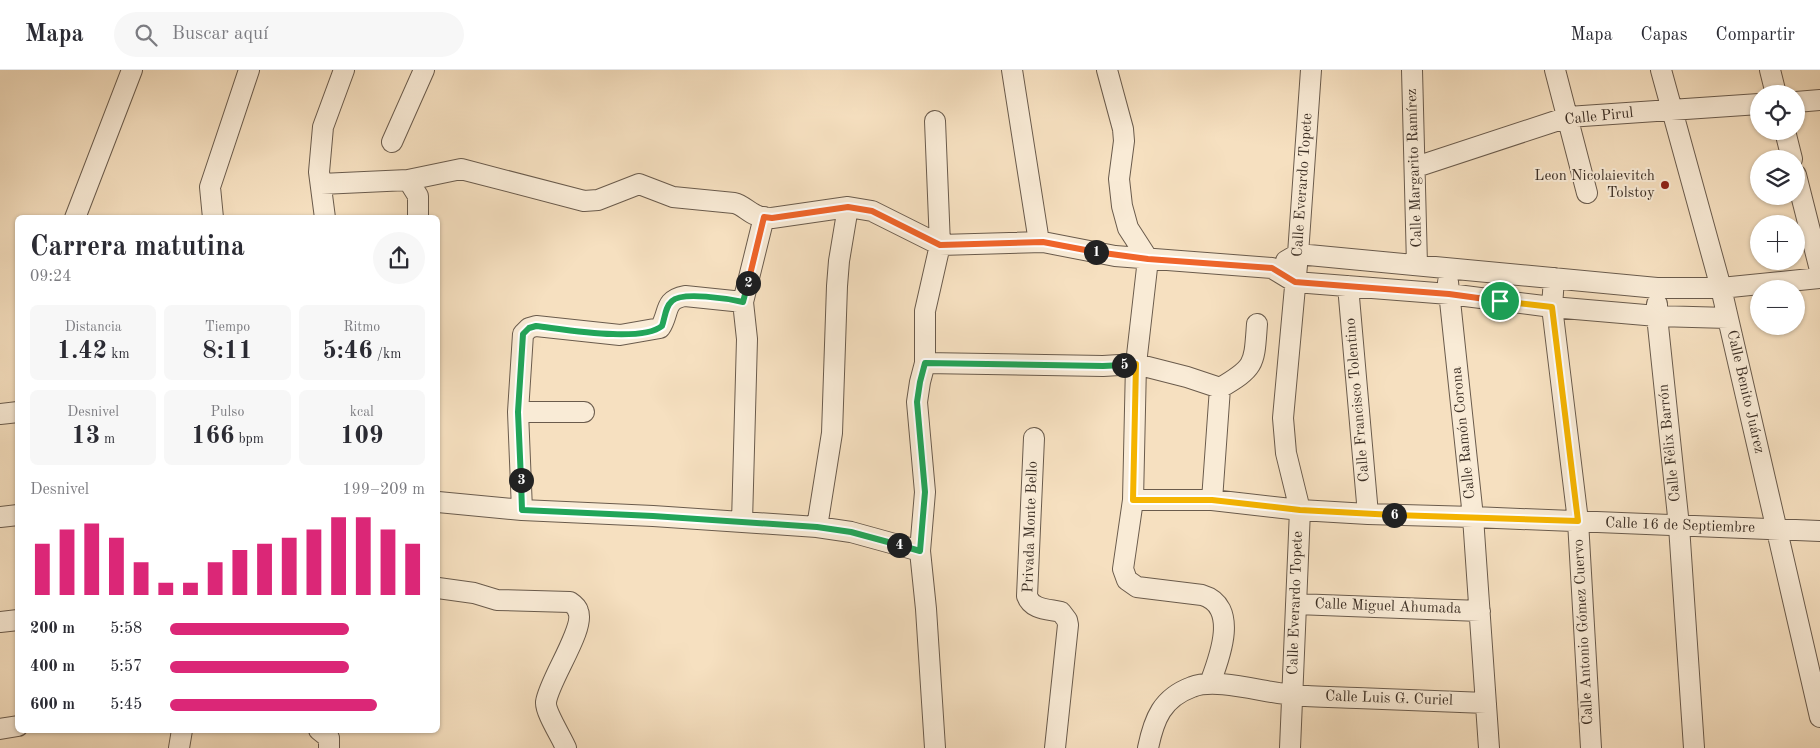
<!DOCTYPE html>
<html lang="es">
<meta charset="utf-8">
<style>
:root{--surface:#fff;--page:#f7f7f7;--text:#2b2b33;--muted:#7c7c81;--line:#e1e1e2;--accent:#db2777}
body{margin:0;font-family:"Old Standard TT",serif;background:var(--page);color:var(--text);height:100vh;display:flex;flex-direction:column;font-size:19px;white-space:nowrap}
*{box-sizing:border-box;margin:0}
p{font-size:16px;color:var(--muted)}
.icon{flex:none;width:28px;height:28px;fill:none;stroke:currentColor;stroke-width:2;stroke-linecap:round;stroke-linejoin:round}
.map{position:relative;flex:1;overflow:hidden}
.sheet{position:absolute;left:15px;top:145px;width:425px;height:518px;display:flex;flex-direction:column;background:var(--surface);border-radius:8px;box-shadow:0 1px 4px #0004}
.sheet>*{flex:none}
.buttons{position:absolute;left:1750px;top:15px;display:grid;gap:10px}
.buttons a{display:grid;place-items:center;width:55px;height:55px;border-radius:50%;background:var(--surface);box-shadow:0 1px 4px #0004;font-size:25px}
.pin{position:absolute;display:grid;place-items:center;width:42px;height:42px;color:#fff;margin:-21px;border:2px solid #fff;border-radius:50%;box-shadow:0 1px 5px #0007}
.km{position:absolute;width:25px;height:25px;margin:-12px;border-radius:50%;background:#222;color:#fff;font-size:14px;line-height:25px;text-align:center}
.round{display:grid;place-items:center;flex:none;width:52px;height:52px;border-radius:26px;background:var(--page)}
.headline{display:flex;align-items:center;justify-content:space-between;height:85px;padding:0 15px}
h1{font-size:28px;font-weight:700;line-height:38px}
.stats{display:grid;grid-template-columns:repeat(3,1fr);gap:8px;height:85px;padding:5px 15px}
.stats div{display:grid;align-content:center;border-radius:8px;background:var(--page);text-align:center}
.stats b{font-size:25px;font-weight:700}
.stats small{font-size:14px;font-weight:400}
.stats p{font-size:14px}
.chart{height:140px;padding:10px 15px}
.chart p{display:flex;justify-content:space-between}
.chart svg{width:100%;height:90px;margin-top:5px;stroke:var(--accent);stroke-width:6}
ul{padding:0 15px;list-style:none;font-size:16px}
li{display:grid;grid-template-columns:80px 60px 1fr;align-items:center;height:38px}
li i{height:12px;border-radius:6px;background:var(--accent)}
header{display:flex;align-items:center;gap:30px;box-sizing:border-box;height:70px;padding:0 25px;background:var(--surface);border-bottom:1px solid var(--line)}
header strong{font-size:24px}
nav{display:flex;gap:28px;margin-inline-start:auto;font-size:18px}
.search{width:350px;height:45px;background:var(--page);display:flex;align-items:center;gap:12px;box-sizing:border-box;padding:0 18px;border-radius:28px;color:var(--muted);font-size:19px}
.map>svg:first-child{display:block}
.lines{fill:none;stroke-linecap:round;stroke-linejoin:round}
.minor-casing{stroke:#6a5b4c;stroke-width:22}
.minor{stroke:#f9ebd6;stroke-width:20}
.split-1-casing{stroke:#fff;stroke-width:10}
.split-2-casing{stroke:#fff;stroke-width:10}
.split-3-casing{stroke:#fff;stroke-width:10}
.split-4-casing{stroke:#fff;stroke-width:10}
.split-5-casing{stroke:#fff;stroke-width:10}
.split-6-casing{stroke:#fff;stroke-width:10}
.split-7-casing{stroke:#fff;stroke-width:10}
.split-1{stroke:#f0652b;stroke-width:6}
.split-2{stroke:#f0652b;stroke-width:6}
.split-3{stroke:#22a559;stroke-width:6}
.split-4{stroke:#22a559;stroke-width:6}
.split-5{stroke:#22a559;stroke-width:6}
.split-6{stroke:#f5b400;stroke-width:6}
.split-7{stroke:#f5b400;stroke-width:6}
.poi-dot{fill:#8f2418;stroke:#f9ebd6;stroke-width:2}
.labels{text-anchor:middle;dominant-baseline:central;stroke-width:4;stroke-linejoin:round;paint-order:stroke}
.street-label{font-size:15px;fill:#3c2f25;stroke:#f9ebd6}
.poi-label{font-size:15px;fill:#3c2f25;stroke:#f9ebd6;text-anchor:end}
</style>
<header>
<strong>Mapa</strong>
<div class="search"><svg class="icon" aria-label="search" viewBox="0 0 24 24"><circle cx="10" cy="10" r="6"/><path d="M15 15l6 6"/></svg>Buscar aquí</div>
<nav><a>Mapa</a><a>Capas</a><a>Compartir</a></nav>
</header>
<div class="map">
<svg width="1820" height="678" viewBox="0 0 1820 678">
<rect width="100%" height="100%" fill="#f6e0c0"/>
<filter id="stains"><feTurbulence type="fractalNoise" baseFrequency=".004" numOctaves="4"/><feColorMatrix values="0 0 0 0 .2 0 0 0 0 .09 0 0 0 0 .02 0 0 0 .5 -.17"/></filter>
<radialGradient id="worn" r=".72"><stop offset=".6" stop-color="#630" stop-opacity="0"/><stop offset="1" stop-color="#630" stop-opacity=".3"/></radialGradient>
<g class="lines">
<defs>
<path id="minor" d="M1012 0 1039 172
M1107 0 1123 59 1124 71 1119 109 1122 136 1128 158 1148 189 1136 294 1133 430 1123 499 1127 510 1137 517 1202 525C1240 536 1219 589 1210 613
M1412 0 1417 195
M1555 0 1587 123
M1661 0 1721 218 1820 647
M1770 0 1776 24
M1796 32 1820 30
M1785 61 1792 89
M392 72 424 0
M1416 97 1568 47 1759 34
M1796 105 1820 200
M408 110 461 99 584 131 598 130 639 114 673 127 734 133C743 135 748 142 756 145 761 148 767 148 772 148L848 137 872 141 940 175 1043 172 1115 186 1272 198 1295 212 1449 224 1552 237 1657 246 1728 248
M321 114 408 110 418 126V148
M75 148 132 0
M213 148 210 117 249 0
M325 148 319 102 323 57 344 0
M1286 191 1298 184 1657 218H1721L1820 208
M1554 208 1552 237 1578 451 1591 678
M1448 212 1473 447 1489 678
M1348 216 1368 444
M1657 234V246L1679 456 1694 678
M925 293 1103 296 1136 294 1187 307 1220 318C1256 297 1254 294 1257 254
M518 342H584
M0 344 18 342
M1034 368 1027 526C1032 540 1048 539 1061 542L1067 550 1068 555 1055 678
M1133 430H1212L1300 440 1368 444 1473 447 1820 461
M1212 430 1220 318
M438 432 522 440 653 446 817 457 851 462 920 481
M522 440 518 342 523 264 529 258 536 256 620 265 660 258C670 243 663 230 685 226L743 232
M0 447 18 445
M742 452 747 269 743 232 764 147
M817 457 832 363 837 216 839 191 848 137
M438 518 474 523 497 530 570 532C573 534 577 537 578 541 586 558 549 610 546 632 545 642 562 668 566 678
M1296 534 1480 541
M0 552 18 550
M0 659 18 656
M319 660 329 668V678
M179 678 182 660
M935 678 926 539 920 481 925 422 917 332 920 312 925 293V241L940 175 935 51
M1148 678C1154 649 1162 628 1192 617 1216 607 1265 623 1293 625 1314 627 1336 627 1357 628 1400 630 1443 631 1486 633
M1290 678 1300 440 1286 383 1283 348 1298 184 1311 0"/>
</defs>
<use href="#minor" class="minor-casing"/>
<use href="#minor" class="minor"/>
</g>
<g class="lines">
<defs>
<path id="split-1" d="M1096 182 1148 189 1272 198 1295 212 1449 224 1500 231"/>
<path id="split-2" d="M748 213 764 147 772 148 848 137 872 141 940 175 1043 172 1096 182"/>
<path id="split-3" d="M521 410 518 342 523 264 529 258 536 256C563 259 641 273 662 256 665 248 665 237 672 231 682 221 729 229 743 232L748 213"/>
<path id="split-4" d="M521 410 522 440 653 446 817 457 851 462 899 475"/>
<path id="split-5" d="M899 475 920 481 925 422 917 332 920 312 925 293 1103 296 1124 295"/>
<path id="split-6" d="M1124 295 1136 294 1133 430H1212L1300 440 1394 445"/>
<path id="split-7" d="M1394 445 1578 451 1552 237 1500 231"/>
</defs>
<use href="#split-1" class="split-1-casing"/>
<use href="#split-2" class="split-2-casing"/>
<use href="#split-3" class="split-3-casing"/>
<use href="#split-4" class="split-4-casing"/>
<use href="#split-5" class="split-5-casing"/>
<use href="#split-6" class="split-6-casing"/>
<use href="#split-7" class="split-7-casing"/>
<use href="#split-1" class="split-1"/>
<use href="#split-2" class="split-2"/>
<use href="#split-3" class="split-3"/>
<use href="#split-4" class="split-4"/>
<use href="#split-5" class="split-5"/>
<use href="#split-6" class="split-6"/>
<use href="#split-7" class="split-7"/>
</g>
<circle class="poi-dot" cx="1665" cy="115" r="5"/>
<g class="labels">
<g class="street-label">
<text transform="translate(1599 47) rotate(-6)">Calle Pirul</text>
<text transform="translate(1415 98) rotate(-92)">Calle Margarito Ramírez</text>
<text transform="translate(1303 115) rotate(-86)">Calle Everardo Topete</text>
<text transform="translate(1745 322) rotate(77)">Calle Benito Juárez</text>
<text transform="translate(1358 330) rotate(-95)">Calle Francisco Tolentino</text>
<text transform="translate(1464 363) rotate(-96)">Calle Ramón Corona</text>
<text transform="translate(1670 373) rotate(-96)">Calle Félix Barrón</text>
<text transform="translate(1680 456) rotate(2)">Calle 16 de Septiembre</text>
<text transform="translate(1031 457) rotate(-88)">Privada Monte Bello</text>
<text transform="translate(1296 533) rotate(-88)">Calle Everardo Topete</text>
<text transform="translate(1388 537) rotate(2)">Calle Miguel Ahumada</text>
<text transform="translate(1584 562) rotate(-93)">Calle Antonio Gómez Cuervo</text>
<text transform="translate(1389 629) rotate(2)">Calle Luis G. Curiel</text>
</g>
<g class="poi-label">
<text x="1655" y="106">Leon Nicolaievitch<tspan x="1655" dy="17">Tolstoy</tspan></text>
</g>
</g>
<rect width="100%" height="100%" filter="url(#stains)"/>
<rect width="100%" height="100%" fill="url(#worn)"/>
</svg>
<div class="buttons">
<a><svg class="icon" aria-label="locate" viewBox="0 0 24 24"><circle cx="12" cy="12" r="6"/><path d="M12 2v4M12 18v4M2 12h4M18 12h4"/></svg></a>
<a><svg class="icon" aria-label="layers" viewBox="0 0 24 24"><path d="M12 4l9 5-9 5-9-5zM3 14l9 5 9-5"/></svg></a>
<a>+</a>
<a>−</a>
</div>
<div class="pin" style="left:1500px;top:231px;background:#1e9e55"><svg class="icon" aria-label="arrive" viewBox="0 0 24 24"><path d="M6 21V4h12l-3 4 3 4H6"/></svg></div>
<b class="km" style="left:1096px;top:182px">1</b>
<b class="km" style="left:748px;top:213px">2</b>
<b class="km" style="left:521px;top:410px">3</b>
<b class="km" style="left:899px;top:475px">4</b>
<b class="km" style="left:1124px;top:295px">5</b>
<b class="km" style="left:1394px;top:445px">6</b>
<section class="sheet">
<div class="headline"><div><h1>Carrera matutina</h1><p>09:24</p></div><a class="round"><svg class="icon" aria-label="share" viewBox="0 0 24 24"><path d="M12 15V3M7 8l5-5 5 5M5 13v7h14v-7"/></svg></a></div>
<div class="stats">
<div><p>Distancia</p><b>1.42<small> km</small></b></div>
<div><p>Tiempo</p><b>8:11</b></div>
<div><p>Ritmo</p><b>5:46<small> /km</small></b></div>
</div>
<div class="stats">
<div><p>Desnivel</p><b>13<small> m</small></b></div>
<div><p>Pulso</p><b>166<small> bpm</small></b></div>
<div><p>kcal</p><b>109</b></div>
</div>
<div class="chart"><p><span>Desnivel</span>199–209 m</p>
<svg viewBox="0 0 160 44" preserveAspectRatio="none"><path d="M5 44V19M15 44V12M25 44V9M35 44V16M45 44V28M55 44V38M65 44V38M75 44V28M85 44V22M95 44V19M105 44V16M115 44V12M125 44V6M135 44V6M145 44V12M155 44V19"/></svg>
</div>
<ul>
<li><b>200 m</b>5:58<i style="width:70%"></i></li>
<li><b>400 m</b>5:57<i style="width:70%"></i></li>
<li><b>600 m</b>5:45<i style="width:81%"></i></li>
</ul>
</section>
</div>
